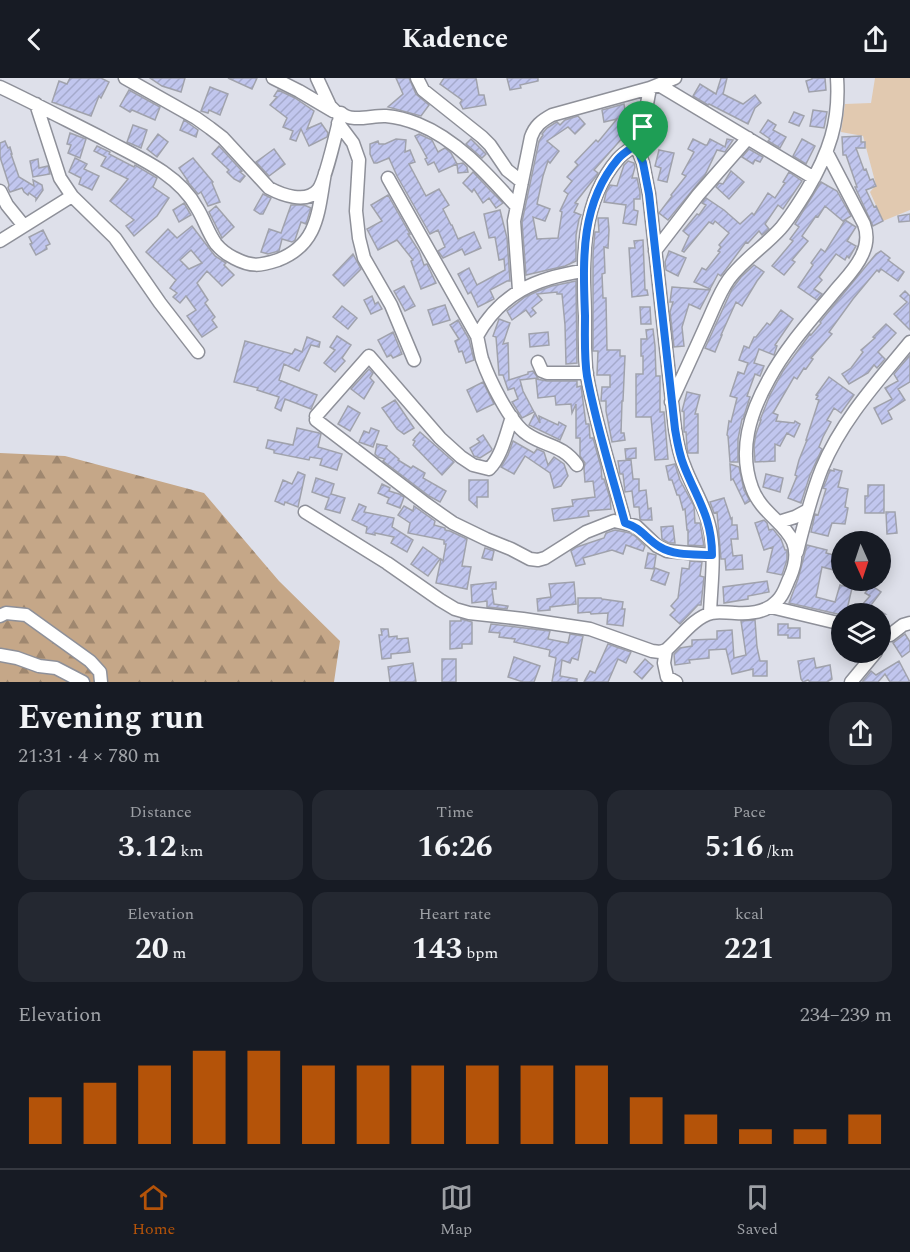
<!DOCTYPE html>
<meta charset="utf-8">
<style>
:root{--surface:#171b24;--page:#242831;--text:#f1f3f6;--muted:#9ea1a6;--line:#363941;--accent:#b45309}
body{margin:0;font-family:Spectral,serif;background:var(--page);color:var(--text);height:100vh;display:flex;flex-direction:column;font-size:22px;white-space:nowrap}
*{box-sizing:border-box;margin:0}
p{font-size:20px;color:var(--muted)}
.icon{flex:none;width:33px;height:33px;fill:none;stroke:currentColor;stroke-width:2;stroke-linecap:round;stroke-linejoin:round}
.map{position:relative;height:604px;overflow:hidden}
.drawer{display:flex;flex-direction:column;background:var(--surface);flex:1}
.drawer>*{flex:none}
.needle{width:39px;rotate:177deg}
.controls{position:absolute;left:831px;top:453px;display:grid;gap:12px}
.controls a{display:grid;place-items:center;width:60px;height:60px;border-radius:50%;background:var(--surface);box-shadow:0 3px 15px #0003;font-size:30px}
.pin{position:absolute;display:grid;place-items:center;width:51px;height:51px;color:#fff;margin:-62px -26px;border-radius:50% 50% 50% 0;rotate:-45deg;box-shadow:0 0 6px #0007}
.pin .icon{rotate:45deg}
.round{display:grid;place-items:center;flex:none;width:63px;height:63px;border-radius:24px;background:var(--page)}
.headline{display:flex;align-items:center;justify-content:space-between;height:102px;padding:0 18px}
h1{font-size:33px;font-weight:700;line-height:45px}
.metrics{display:grid;grid-template-columns:repeat(3,1fr);gap:9px;height:102px;padding:6px 18px}
.metrics div{display:grid;align-content:center;border-radius:15px;background:var(--page);text-align:center}
.metrics b{font-size:30px;font-weight:700}
.metrics small{font-size:16px;font-weight:400}
.metrics p{font-size:16px}
.chart{height:168px;padding:12px 18px}
.chart p{display:flex;justify-content:space-between}
.chart svg{width:100%;height:108px;margin-top:6px;stroke:var(--accent);stroke-width:6}
header{display:flex;justify-content:space-between;align-items:center;height:78px;padding:0 18px;background:var(--surface);font-size:27px;font-weight:700}
.menu{display:flex;justify-content:space-around;align-items:center;height:84px;border-top:2px solid var(--line);background:var(--surface);font-size:16px;color:var(--muted)}
.menu a{display:grid;justify-items:center;gap:3px}
.menu .current{color:var(--accent)}
.map>svg:first-child{display:block}
.forest{fill:url(#forest-firs)}
.park{fill:#e1c9b0}
.building{fill:url(#building-hatch);stroke:#a0a2ac;stroke-width:1.5;fill-rule:evenodd}
.lines{fill:none;stroke-linecap:round;stroke-linejoin:round}
.minor-casing{stroke:#8e9099;stroke-width:15}
.minor{stroke:#fff;stroke-width:12}
.route-casing{stroke:#fff;stroke-width:12}
.route{stroke:#1a73e8;stroke-width:8}
</style>
<header><svg class="icon" aria-label="back" viewBox="0 0 24 24"><path d="M15 5l-7 7 7 7"/></svg>Kadence<svg class="icon" aria-label="share" viewBox="0 0 24 24"><path d="M12 15V3M7 8l5-5 5 5M5 13v7h14v-7"/></svg></header>
<div class="map">
<svg width="910" height="604" viewBox="0 0 910 604">
<defs>
<pattern id="forest-firs" width="22" height="20" patternUnits="userSpaceOnUse" patternTransform="scale(1.5)"><rect width="22" height="20" fill="#c5a788"/><path d="M5 1l3.5 6h-7zM16 11l3.5 6h-7z" fill="#9f876f"/></pattern>
<pattern id="building-hatch" width="6" height="6" patternUnits="userSpaceOnUse" patternTransform="scale(1.5)"><rect width="6" height="6" fill="#c1c6ee"/><path d="M-1 1l2-2M0 6l6-6M5 7l2-2" fill="none" stroke="#a5aacc"/></pattern>
</defs>
<rect width="100%" height="100%" fill="#dee0ea"/>
<path class="forest" d="M0 375 65 378 204 415 279 503 340 563 334 604H0Z"/>
<path class="park" d="M875 0H910V132L883 143 870 114 876 107 863 58 841 54 845 26 871 25Z"/>
<path class="building" d="M70 0H101L109 4 101 20 99 18 91 38 52 24 59 3 67 6Z
M150 0H185L181 14 162 8Z
M228 0H257L252 11Z
M396 0H409L416 16 429 27 421 38 388 29 403 16Z
M444 0H476L479 17H484L486 27 463 31 460 25 462 22 440 6Z
M507 0H538V3L520 7 521 10 510 12Z
M721 0H727L723 16 743 26 755 17 761 25 755 30 748 46 709 26 708 27 693 18 700 6 716 16Z
M812 0H825L826 12 809 14 806 3 812 1Z
M210 9 228 16 220 37 209 32 208 35 201 33Z
M129 12 160 29 155 42 132 32 130 34 120 28Z
M278 12 295 20 314 33 307 51 321 45 328 55 327 59 309 68 301 51 296 63 290 61 293 53 283 49 287 40 270 27 277 19 274 18Z
M624 26 627 44 633 48 594 92 598 95 597 97 575 125 578 126 574 134 581 137 579 141 576 157V183L565 188 526 197 522 144 539 63 543 57 542 56 547 50 555 45 557 44 560 47 565 42 578 38 585 46 575 56 568 49 547 63 559 73 550 85 548 83 543 98 537 126 550 131 545 143 533 139 537 161 558 160 562 134 560 133 568 116 564 113 572 103 567 99 578 87 575 84 596 62 598 64 617 41 604 44 602 32Z
M813 32 827 34 824 50 810 48Z
M794 34 804 38 799 48 789 44Z
M184 42 198 52 196 59 180 52Z
M768 42 776 47 773 52 786 59 780 70 768 63 770 61 760 54Z
M133 47 147 52 141 70 127 64Z
M70 55 86 61 80 80 68 75 71 67 67 66Z
M158 56 168 64 157 79 147 71Z
M419 56 432 62 438 74 445 70 451 75 457 86 439 94 434 84 428 87 425 81 427 80 415 58Z
M861 58V64H865V70H856L864 92 866 91 870 102 873 101 876 108 866 112 874 129 876 128 883 143 873 148 855 109H857L846 77H843L842 59Z
M396 61 406 62 405 74 410 72 415 84 409 86 426 118 439 111 449 127 443 131 451 147H452L458 161 474 154 481 170 465 177 462 171 443 180 438 173 445 169 438 152 430 156 397 98 389 80 377 85H374L370 76V66L378 63 379 66H385Z
M471 61 486 76 482 80 466 66Z
M693 61 705 67H707L710 61 725 69 727 61 733 62 725 74 717 72 705 97 668 142 659 135 672 118 671 117 686 98 682 96 694 74 688 71Z
M802 61 815 68 806 86 793 78Z
M5 63 8 70 10 69 12 76H11L19 99 34 108 33 102 42 107 43 112 36 122V120L29 115 28 117 24 114 22 110 10 114 8 110 9 107 0 79V65Z
M97 68 110 74 109 76 134 89 135 87 157 100 153 109 169 120 157 138 134 158 126 148 134 142 110 123 128 101 101 88 106 79 94 73Z
M219 68 242 93 240 94 245 98 240 104 234 101 227 94 229 92 212 76Z
M274 71 285 86 269 98 256 84Z
M749 71 763 79 760 84 755 82 753 86 742 79Z
M659 72 674 75 667 104 658 102 661 90 655 88Z
M75 80 87 86 84 91 99 98 92 112 79 106 81 100 69 94Z
M193 80 213 104 212 105 220 124 208 128 201 114 198 116 187 103H188L179 90Z
M38 81 39 90 48 88 50 96 33 99 30 83Z
M628 83 634 85 635 89 632 100H637L640 114V121H634V132L638 133 636 147 623 145 626 127 604 124 606 115 610 107 617 108 624 87Z
M463 85 467 89 468 94 458 95 457 86Z
M731 93 744 104 729 121 716 109 719 105 723 106Z
M473 94 490 112 503 125 496 130 489 120 483 125 474 111 472 114 463 105Z
M789 94 802 103 783 131 778 127 765 146 769 151 762 157 759 153 748 165 746 164 721 198 718 196 710 211 694 204 702 190 706 192 720 174 718 173 721 169 719 167 729 155 715 143 713 146 709 144 684 174 682 173 689 158 683 153 697 136 699 137 706 127 702 125 704 122 706 120 724 132 740 146 752 135 754 137 768 115 775 120 785 105 783 104Z
M821 104 837 113 851 138 843 143 825 128 818 139 816 138 802 158 808 163 792 182 795 184 784 197 772 188 793 163 790 161 799 149 795 146Z
M263 116 271 120 263 136H260L254 132Z
M388 117 410 156H408L419 173 424 187 427 186 436 205 421 211 411 183 413 182 397 162 378 172 367 151 382 143 371 127Z
M184 125 191 137 179 144 173 132Z
M291 127H304L311 130 306 146 301 144 295 162 292 164 282 161 279 173 268 176 261 174 269 151 281 155Z
M216 128 234 149 222 160 209 134Z
M500 132 507 160 510 203H507L490 212 494 221 478 229 471 214 468 216 458 196 469 190 477 207 505 192 504 181 499 182 495 159 489 160 484 136Z
M910 136V143L899 144 898 138Z
M598 140H608L609 152 608 170 604 169 605 195 602 196 603 220H606L607 272H620V278H625L623 323H622L621 355H624L625 362 612 364 606 333V323H601L602 309H610V297H597L598 273H593V176L595 154H599Z
M845 142 856 149 847 163 856 168 849 180 847 178 845 182 836 176 819 199 822 202 814 211 822 216 817 222 798 209 813 187 811 185 821 171 825 174Z
M192 148 215 178 226 185 224 187 234 197 222 208 207 193 197 205 208 222 205 225 215 239 212 242 217 249 202 259 187 238 196 232 186 218 180 225 173 219 177 215 170 210 176 202 146 174 168 151 177 160ZM191 172 202 185 189 191 180 182Z
M43 152 50 166 46 168 47 171 36 177 30 166 32 165 29 159Z
M643 162 645 212H647L648 217 632 219 629 170H635L634 163Z
M669 173 686 180 678 198 666 192 665 184Z
M881 173 890 180 888 182 904 194 898 203 881 191 879 194 877 192 853 221 829 254 832 256 811 280 813 281 806 291 804 290 797 301 794 299 773 335 778 337 776 343 794 345 795 343 800 346 794 359 787 355 780 368 775 366V383L755 384 754 368 756 356 761 342H760L770 317 783 293 810 256 811 257 821 245 820 244 876 176Z
M353 176 361 191 344 208 333 197Z
M754 187 764 194 757 203 742 228 736 224 721 257H722L715 274 705 270 732 211 741 199Z
M576 203 577 285 566 286 565 247 562 216H557V214L537 216 542 222 532 230 536 235 531 239 526 232 512 242 507 233 525 219 538 213 552 208Z
M404 208 415 228 405 233 394 213Z
M672 209 710 212 700 231 689 226 682 249 684 268 674 269 670 234 673 224H670Z
M905 213 910 218V252L894 236 907 224 900 218Z
M372 218 375 226 378 224 382 231 371 236 364 222Z
M445 227 450 242 433 247 428 232Z
M342 228 357 240 348 251 333 239Z
M640 229H650L651 246H641Z
M781 232 793 241 775 267 777 268 774 277 759 271 754 285 764 288 760 298 755 296 747 318 750 319 743 341H742L738 361V384H730L728 358 727 357 729 343 731 344 737 320 730 318 738 294 744 296 748 285 739 282 744 268 749 270 754 259H756L767 245 770 247Z
M499 241 510 245 503 266 508 265 509 302 528 296V294L533 293 538 300 520 302 523 313 534 334 522 340 512 324 518 321 514 310 508 312 503 297H499L496 259 493 258Z
M458 242 469 261 474 282 466 285 462 273 459 274 455 263 459 261 450 247Z
M886 246 896 255 878 274 885 281 877 290 874 287 868 295 849 306 842 296 851 290 863 274 861 272 875 260 873 259Z
M653 251 655 268 656 298H660V334H664L668 381 655 382 651 339H636V296H643V278H641V261H647L646 252Z
M393 254 402 276 393 280 391 277 387 279 378 262Z
M548 254 549 267 530 269 529 256Z
M337 258 351 267 342 280 345 283 335 294 324 285 335 272 330 269Z
M307 259 320 264 319 269 311 267 299 293 284 286 279 302 317 317 311 331 285 321 281 333 275 330 279 319 257 312 258 310 234 304 245 263 292 276 295 271 302 274Z
M910 277V304L898 311 905 322 888 333 892 341 882 346 874 330 892 321 885 310 898 303 894 296Z
M369 291 373 295 370 300 374 304 364 321 351 311Z
M829 299 854 317 841 335 834 330 827 342 831 344 823 359 819 369 822 371 810 397 801 425 788 420 797 398 795 397 799 382 807 362H806L819 322 816 321 818 318 816 317Z
M536 301 547 303H577V309L581 308 586 346H589L590 360H593L601 389 602 401H604L610 420 611 431 588 433 589 438 554 443 552 431 573 428 572 422 595 419 593 403 585 404 584 391 585 385 580 378V360H576V326L572 335 571 326 556 327 555 318 538 320Z
M483 304 494 326 477 334 467 312Z
M687 314 700 317 695 336H698V375H688L687 369 686 354H684V334L682 333Z
M395 322 414 350 404 356 397 351 382 330Z
M348 328 360 335 350 353 338 346Z
M535 335 540 345 539 338 558 347 559 344 566 348 560 362 529 347Z
M297 350 319 355 321 356 318 369 342 376 337 392 320 387 322 381 310 379 309 382 274 375V372L266 370 268 362 293 367Z
M371 350 379 353 373 369 359 364 364 353 369 355Z
M420 354 454 384 442 397 413 367 415 363 413 362Z
M483 357 492 371 491 373 480 380 474 378 470 370 480 364 477 361Z
M513 363 534 375 537 371 544 374 548 387 554 379 564 386 568 398 561 408 554 410 550 395 525 378 514 396 501 389 508 377Z
M377 366 387 368 386 370 399 381 398 382 411 390 413 388 425 395 423 400 446 413 440 424 429 418 383 383 385 381 378 379 375 376Z
M636 370V380L626 381 625 371Z
M631 382 633 401H639V413L646 412 648 431 651 430 652 442H642L640 441 639 429H634L632 413 625 414 623 396H620L618 383Z
M675 386 680 402 694 428 695 445H700L704 468 688 467V452H687L685 431 683 432 679 417H677L672 402H669L666 388Z
M730 386 739 389 744 412 750 423 745 426 733 401 731 402Z
M834 391 842 393 838 409 848 411 845 429 848 430 845 446 832 445 828 458 811 454 815 436 818 437 826 411 823 410 826 403 830 392 834 393Z
M298 394 305 397 298 429 285 424 284 427 275 423 283 402 292 406Z
M766 396 783 400 780 414 763 409Z
M316 400 334 406 331 416 345 420 340 435 325 431 329 420 312 414Z
M469 402H488V419H477V429L469 422Z
M382 406 390 410 389 413 399 416 404 419 400 430 387 425 389 420 378 415Z
M868 407H884V435H865V418H868Z
M724 420 731 441 732 440V447H737L738 461H731L733 478 742 477 743 491 726 492 725 481H721L717 434 714 435 710 424Z
M359 426 366 429 364 434 394 440 392 449 413 462 407 474 391 465 394 459 375 455V457L366 455 367 449 352 442Z
M404 428 413 433 414 428 435 443 434 447 445 450V452L450 453 467 461 462 488 471 489 467 511 436 505 441 481 443 483 446 466H444V462L408 455 410 445 398 437Z
M886 434H895L897 455 887 456Z
M764 442 767 445 769 452 773 451 781 461 785 472H787V482L782 497 767 494 773 469 764 472 755 445Z
M673 448 675 465H669L662 461 661 449Z
M615 452 630 455 635 458 645 468 643 473 626 467 623 476 612 472 583 480 585 486 576 488 571 473 577 469 604 460 606 455Z
M807 467 827 472 826 475 842 479V494L822 489 816 519 835 524 840 507 852 510 846 536H842V537L789 525 798 501Z
M423 469 440 481 428 498 411 486Z
M485 470 494 473 492 482 482 480Z
M648 475 656 477 654 491 645 490Z
M690 483 702 484 700 498 704 499 701 527H698L680 546 670 537 675 532 671 528 678 520 682 490 689 491Z
M655 490 669 495 665 507 651 502Z
M767 503 769 514 748 518V521L724 525 723 509Z
M496 504V511H492L494 526 508 528 507 531 487 529V523L472 525 471 507Z
M574 504 576 526 550 529V532L538 533 537 521 551 519 549 506Z
M871 507 881 514 871 527 885 536H859L862 527 870 518 865 515Z
M578 520H601L602 521 623 524 622 531H625L623 548 607 546 608 535 591 536 590 534 578 535Z
M461 541 472 544V566H462V570L450 571V543H461Z
M755 542 757 569 760 583H767V598H753V591L732 596 726 571 709 572V580L689 582 690 585 675 587 674 576 680 570 692 568V562L717 561V553L732 552 734 580 746 577 741 543Z
M491 546 550 553 548 561 568 565 570 556 583 558 578 582 572 580 570 585 562 582 560 598 577 601V604H552L556 580 549 578 550 572 514 564 515 561 499 559 500 555 489 554Z
M778 546H788V550H800V560H788V557H778Z
M381 551H388L389 559 397 558V561L408 560 410 574 391 576V580L382 581 379 557H382Z
M905 556 910 564V573L902 579 893 565Z
M608 566 631 574 626 585 618 581 608 604H584L590 593 595 595Z
M514 579 540 588 534 604H523L508 599Z
M814 580 816 590 830 587 832 601 827 604H810L808 602 803 604 801 601 798 583Z
M442 581H456V604H442Z
M645 581 653 588 642 601 634 594Z
M899 583 910 604H890L885 596 878 604H862L871 593 876 597Z
M413 585 416 604H390L388 589Z"/>
<g class="lines">
<defs>
<path id="minor" d="M125 0 196 40 210 50 223 60 269 110C282 117 306 126 318 112 326 102 337 50 341 35
M273 0 299 13 333 33
M317 0 330 28 337 35H341C351 45 373 37 386 38 397 39 408 42 418 46 458 62 489 98 517 129
M417 0 423 12 482 59 490 67 507 92 522 104
M659 7 814 100
M0 9C34 25 68 43 102 60 122 71 144 81 163 94 176 103 189 115 197 130 204 141 208 155 216 166 221 172 228 177 234 180 251 189 260 188 278 182 319 166 318 133 325 95
M650 10 643 47 636 67 643 85 649 116 675 351C677 363 679 376 684 387 691 407 704 426 709 447 716 474 711 507 710 535
M338 45 353 65 359 82 356 133 359 160 364 180 391 227 414 282
M388 100 477 258C479 266 480 274 482 281 489 301 510 345 527 356 546 369 562 366 577 387
M0 113 7 127 24 148 72 118 60 100 36 26
M72 118 115 160 160 225 198 274
M0 163 24 148
M655 173 698 117 748 60
M519 212 514 143 531 59C535 48 541 43 552 37L650 10 675 0
M477 258C501 215 536 200 583 193
M538 284 542 293 547 295H587
M671 324C683 298 695 272 707 245 714 230 719 215 729 201 744 181 765 168 781 150 791 138 799 125 807 112 829 75 840 44 837 0
M316 338 369 278 440 360 461 379 473 387 489 391C502 378 506 356 512 339
M316 342 426 426 453 445 486 461 511 471 530 481 538 482 545 480 586 454 614 443 636 448 657 468 667 473 712 477
M305 434 387 485 440 522 455 531 469 535 523 541 590 551 652 573 660 574 666 572C680 560 694 539 712 535 719 533 727 535 735 535 749 536 767 534 777 523 784 517 786 507 790 499 811 451 765 446 752 410 738 372 750 335 769 301 786 269 812 241 835 213 844 202 856 191 862 177 867 167 868 157 864 146L827 75
M779 444 795 439 808 432
M625 445C612 396 596 348 587 298 584 279 585 258 585 238 583 183 580 125 618 81 623 75 630 71 636 67
M797 474C804 446 811 417 822 390 842 342 878 303 910 264
M771 529 842 546
M0 538 6 535 26 537 90 583 100 594 101 604
M880 555 890 557 903 547 910 545
M666 572 664 585 667 599 676 604
M0 577 17 580 39 588 56 590 83 604
M851 604 876 574"/>
</defs>
<use href="#minor" class="minor-casing"/>
<use href="#minor" class="minor"/>
</g>
<g class="lines">
<defs>
<path id="route" d="M636 67 643 85 649 116 675 351C677 363 679 376 684 388 697 421 712 439 712 477 695 476 675 478 660 469 646 461 642 450 625 445 612 397 596 347 587 298 584 279 585 258 585 238 583 182 580 126 618 81 623 75 630 71 636 67Z"/>
</defs>
<use href="#route" class="route-casing"/>
<use href="#route" class="route"/>
</g>
</svg>
<div class="controls">
<a><svg class="needle" viewBox="-14 -14 28 28"><path d="M0-13l5 13h-10z" fill="#e53935"/><path d="M0 13l5-13h-10z" fill="#9ea1a6"/></svg></a>
<a><svg class="icon" aria-label="layers" viewBox="0 0 24 24"><path d="M12 4l9 5-9 5-9-5zM3 14l9 5 9-5"/></svg></a>
</div>
<div class="pin" style="left:643px;top:85px;background:#1e9e55"><svg class="icon" aria-label="arrive" viewBox="0 0 24 24"><path d="M6 21V4h12l-3 4 3 4H6"/></svg></div>
</div>
<section class="drawer">
<div class="headline"><div><h1>Evening run</h1><p>21:31 · 4 × 780 m</p></div><a class="round"><svg class="icon" aria-label="share" viewBox="0 0 24 24"><path d="M12 15V3M7 8l5-5 5 5M5 13v7h14v-7"/></svg></a></div>
<div class="metrics">
<div><p>Distance</p><b>3.12<small> km</small></b></div>
<div><p>Time</p><b>16:26</b></div>
<div><p>Pace</p><b>5:16<small> /km</small></b></div>
</div>
<div class="metrics">
<div><p>Elevation</p><b>20<small> m</small></b></div>
<div><p>Heart rate</p><b>143<small> bpm</small></b></div>
<div><p>kcal</p><b>221</b></div>
</div>
<div class="chart"><p><span>Elevation</span>234–239 m</p>
<svg viewBox="0 0 160 44" preserveAspectRatio="none"><path d="M5 44V25M15 44V19M25 44V12M35 44V6M45 44V6M55 44V12M65 44V12M75 44V12M85 44V12M95 44V12M105 44V12M115 44V25M125 44V32M135 44V38M145 44V38M155 44V32"/></svg>
</div>
</section>
<nav class="menu">
<a class="current"><svg class="icon" aria-label="home" viewBox="0 0 24 24"><path d="M3 11l9-7 9 7M6 9v11h12V9"/></svg>Home</a>
<a><svg class="icon" aria-label="map" viewBox="0 0 24 24"><path d="M3 6l6-2 6 2 6-2v14l-6 2-6-2-6 2zM9 4v14M15 6v14"/></svg>Map</a>
<a><svg class="icon" aria-label="saved" viewBox="0 0 24 24"><path d="M7 4h10v16l-5-4-5 4z"/></svg>Saved</a>
</nav>
